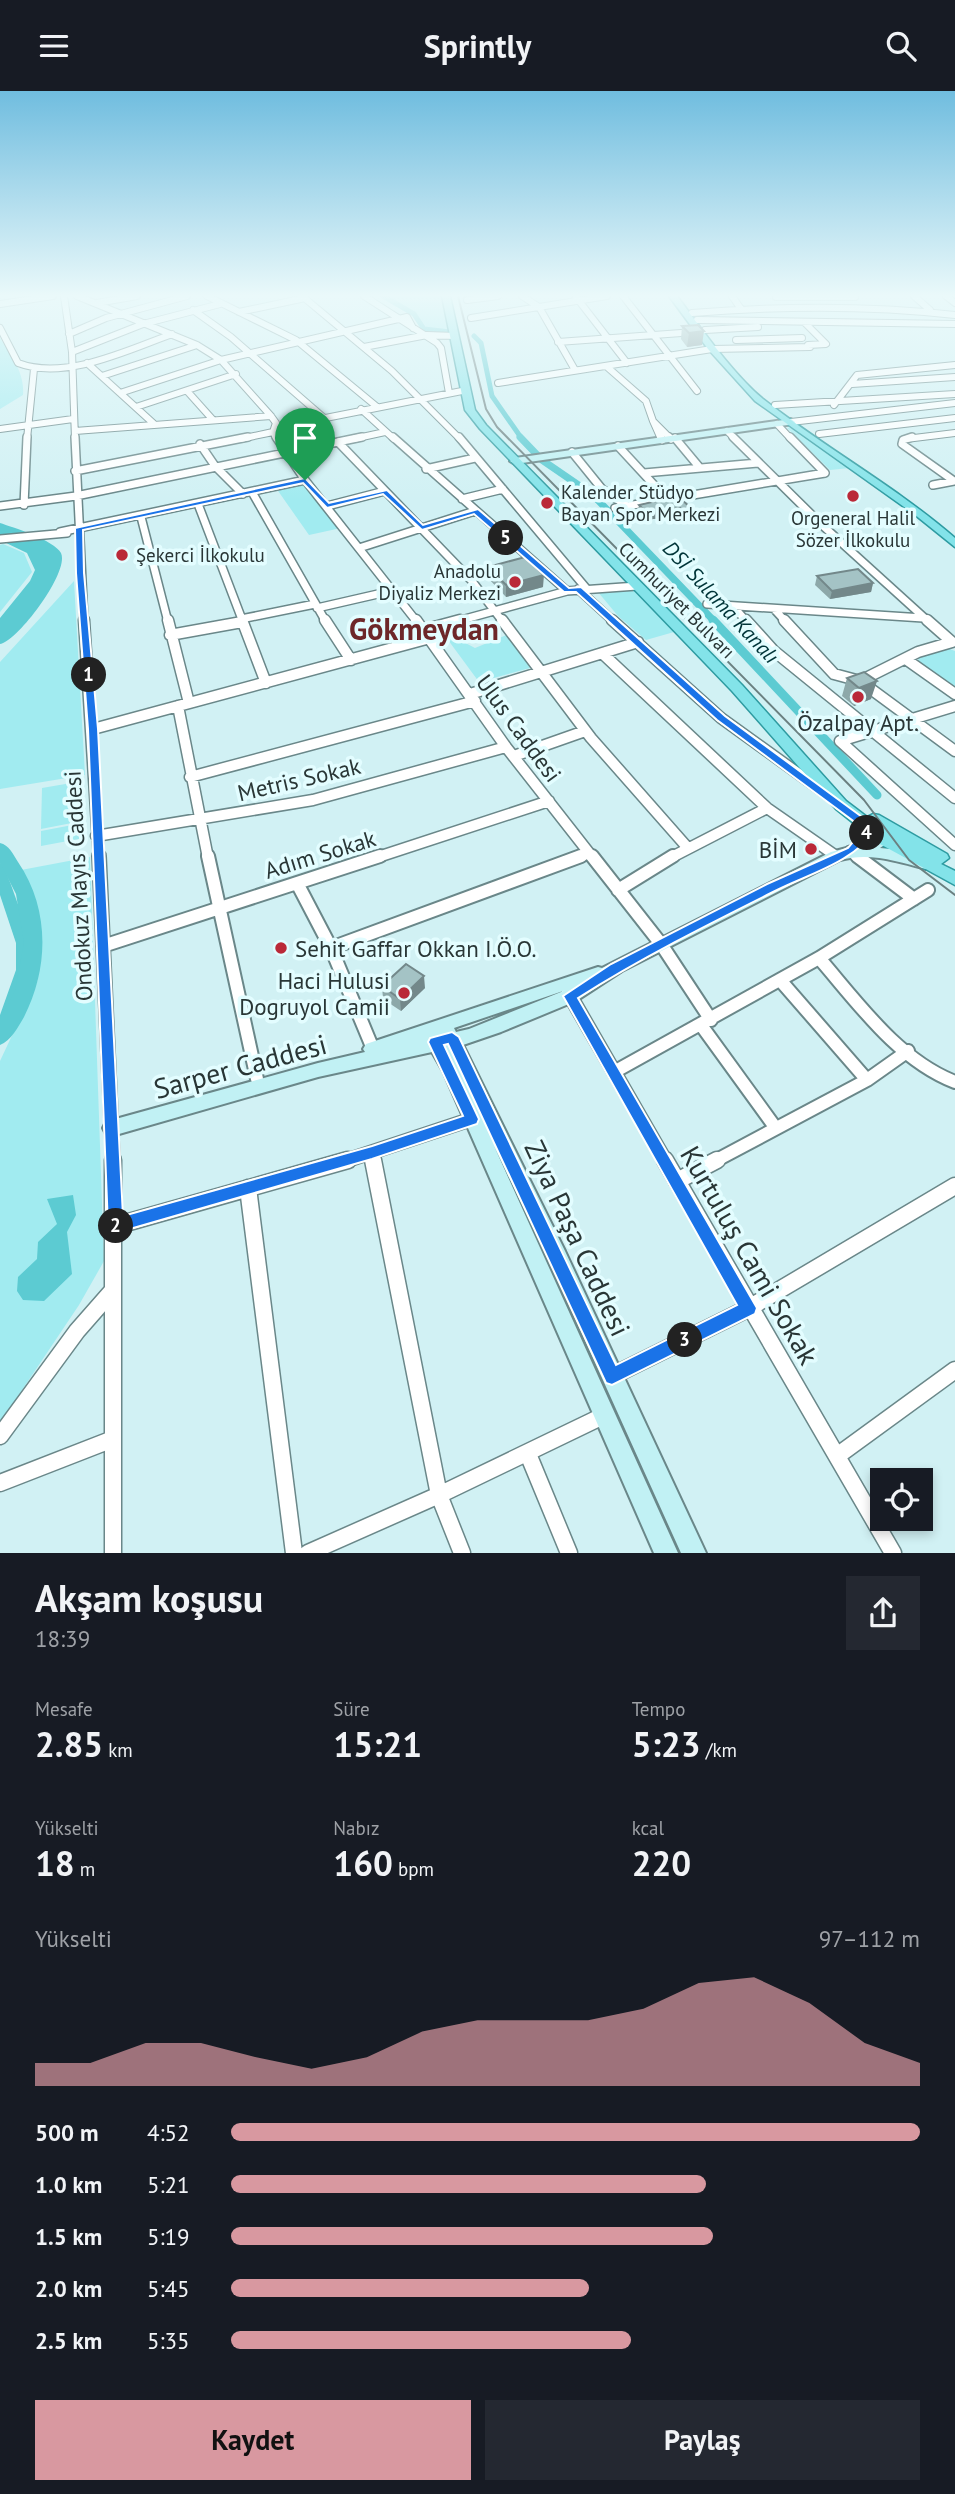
<!DOCTYPE html>
<html lang="tr">
<meta charset="utf-8">
<style>
:root{--surface:#171b24;--page:#242831;--text:#f1f3f6;--muted:#9ea1a6;--accent:#d898a0}
body{margin:0;font-family:"PT Sans",sans-serif;background:var(--page);color:var(--text);height:100vh;display:flex;flex-direction:column;font-size:26px;white-space:nowrap}
*{box-sizing:border-box;margin:0}
p{font-size:23px;color:var(--muted)}
.icon{flex:none;width:38px;height:38px;fill:none;stroke:currentColor;stroke-width:2;stroke-linecap:round;stroke-linejoin:round}
.map{position:relative;height:1462px;overflow:hidden}
.panel{display:flex;flex-direction:column;background:var(--surface);flex:1}
.panel>*{flex:none}
.tools{position:absolute;left:870px;top:1377px;display:grid;gap:14px}
.tools a{display:grid;place-items:center;width:63px;height:63px;border-radius:0px;background:var(--surface);box-shadow:0 4px 10px #0003;font-size:35px}
.pin{position:absolute;display:grid;place-items:center;width:60px;height:60px;color:#fff;margin:-72px -30px;border-radius:50% 50% 50% 0;rotate:-45deg;box-shadow:0 0 7px #0007}
.pin .icon{rotate:45deg}
.km{position:absolute;width:35px;height:35px;margin:-18px;border-radius:50%;background:#222;color:#fff;font-size:19px;line-height:35px;text-align:center}
.round{display:grid;place-items:center;flex:none;width:74px;height:74px;border-radius:0px;background:var(--page)}
.summary{display:flex;align-items:center;justify-content:space-between;height:119px;padding:0 35px}
h1{font-size:38px;font-weight:700;line-height:52px}
.metrics{display:grid;grid-template-columns:repeat(3,1fr);gap:10px;height:119px;padding:7px 35px}
.metrics div{display:grid;align-content:center}
.metrics b{font-size:35px;font-weight:700}
.metrics small{font-size:19px;font-weight:400}
.metrics p{font-size:19px}
.chart{height:196px;padding:14px 35px}
.chart p{display:flex;justify-content:space-between}
.chart svg{width:100%;height:126px;margin-top:7px;fill:var(--accent);opacity:.7}
.primary-button{display:flex;gap:14px;margin-top:auto;padding:14px 35px}
.primary-button a{flex:1;height:80px;border-radius:0px;background:var(--accent);color:#111;font-size:28px;font-weight:700;line-height:80px;text-align:center}
.primary-button a+a{background:var(--page);color:var(--text)}
ul{padding:0 35px;list-style:none;font-size:23px}
li{display:grid;grid-template-columns:112px 84px 1fr;align-items:center;height:52px}
li i{height:18px;border-radius:9px;background:var(--accent)}
header{display:flex;justify-content:space-between;align-items:center;height:91px;padding:0 35px;background:var(--surface);font-size:32px;font-weight:700}
.map>svg:first-child{display:block}
.green{fill:#a1ebf0}
.water{fill:#5ccbd2}
.lines{fill:none;stroke-linecap:round;stroke-linejoin:round}
.canal-far2{stroke:#5ccbd2;stroke-width:5}
.canal-far1{stroke:#5ccbd2;stroke-width:7}
.canal{stroke:#5ccbd2;stroke-width:9}
.river{fill:#5ccbd2;fill-rule:evenodd}
.street-far4-casing{stroke:#6a8789;stroke-width:8}
.street-far3-casing{stroke:#6a8789;stroke-width:10}
.street-far2-casing{stroke:#6a8789;stroke-width:13}
.street-far1-casing{stroke:#6a8789;stroke-width:16}
.street-casing{stroke:#6a8789;stroke-width:19}
.secondary-casing{stroke:#6a8789;stroke-width:4}
.primary-casing{stroke:#2e9ba1;stroke-width:3}
.street-far4{stroke:#fff;stroke-width:6}
.street-far3{stroke:#fff;stroke-width:7}
.street-far2{stroke:#fff;stroke-width:10}
.street-far1{stroke:#fff;stroke-width:12}
.street{stroke:#fff;stroke-width:16}
.secondary{fill:#c1f1f4;fill-rule:evenodd}
.primary{fill:#83e3e9;fill-rule:evenodd}
.tram{stroke:#6b8081;stroke-width:2}
.wall{fill:#8da8a9}
.shaded-wall{fill:#73888a}
.building{fill:#a4c3c5;stroke:#73888a;stroke-width:2}
.route{fill:#1a73e8;stroke:#fff;stroke-width:2;fill-rule:evenodd}
.poi-dot{fill:#ba2938;stroke:#e3fdff;stroke-width:2.5}
.labels{text-anchor:middle;dominant-baseline:central;stroke-width:7;stroke-linejoin:round;paint-order:stroke}
.far-poi-label{font-size:19px;fill:#293636;stroke:#e3fdff;text-anchor:start}
.far-street-label{font-size:19px;fill:#293636;stroke:#e3fdff}
.far-water-label{font-size:21px;font-style:italic;fill:#003539;stroke:#e3fdff}
.poi-label{font-size:23px;fill:#293636;stroke:#e3fdff;text-anchor:end}
.street-label{font-size:23px;fill:#293636;stroke:#e3fdff}
.near-street-label{font-size:28px;fill:#293636;stroke:#e3fdff}
.district-label{font-size:30px;font-weight:bold;fill:#6d2729;stroke:#e3fdff}
</style>
<header><svg class="icon" aria-label="menu" viewBox="0 0 24 24"><path d="M4 6h16M4 12h16M4 18h16"/></svg>Sprintly<svg class="icon" aria-label="search" viewBox="0 0 24 24"><circle cx="10" cy="10" r="6"/><path d="M15 15l6 6"/></svg></header>
<div class="map">
<svg width="955" height="1462" viewBox="0 0 955 1462">
<rect width="100%" height="100%" fill="#d1f1f4"/>
<path class="green" d="M387 205H442L450 239 427 237 416 222Z
M0 247C11 264 25 282 23 304L0 318Z
M791 336 850 377 830 379 787 337Z
M304 391 341 437 309 444 276 397Z
M3 453 24 462 32 481 0 521V454Z
M74 490 85 684 0 698V571Z
M634 499 674 541 646 549 618 525 598 501Z
M452 535 454 546 475 557 509 543 530 577 479 591 440 538Z
M947 557 955 560V601L917 574 919 566Z
M77 691V731L41 738 42 697Z
M83 732 84 747 41 755V740Z
M90 766 104 1170 79 1214 0 1332V970L38 889V833L21 779Z"/>
<path class="water" d="M0 432C12 436 54 449 61 462 70 481 17 551 0 553V527L30 490 35 479 27 462 0 449Z
M0 771C9 785 13 800 19 816 38 871 26 898 0 948V924L16 879V852L0 804Z
M73 1104 76 1124 67 1141 72 1183 44 1210 23 1209 17 1200 18 1186 37 1168 38 1151 57 1133 47 1108Z"/>
<g class="lines">
<path class="canal-far2" d="M383 205 414 223 424 238 450 241
M474 245 481 252 492 305 522 348"/>
<path class="canal-far1" d="M520 346 542 369 593 404 715 531"/>
<path class="canal" d="M713 529 877 704"/>
<path class="river" d="M0 752C9 754 13 763 18 771 50 818 49 877 24 926 18 936 11 950 0 954V928L15 900 24 852 16 803 0 772Z"/>
<defs>
<path id="street-far4" d="M64 205 72 261 75 348
M77 205 197 254 221 269 271 325 276 332 273 341
M207 205 296 249 376 315
M302 205 392 280 460 348
M364 205 437 252 441 257 449 302
M522 205 539 216 575 279
M623 205 697 300
M732 205 741 218
M914 205 930 219
M946 205 955 212
M576 206 627 272
M776 206H855
M467 209 498 205
M97 212 137 205
M0 213 53 205
M193 219 231 246 323 326
M239 221 305 207
M692 222C779 215 868 214 955 224
M471 227 607 205
M697 229 955 233
M804 231 826 253 808 254
M0 237 18 272C65 290 128 259 172 243
M705 239 758 236
M69 243 106 227 187 205
M736 249 802 247
M558 251 695 241
M364 256 427 244 455 245
M72 261 143 233 220 213
M87 272 153 332
M606 275 646 310 653 330
M102 285 197 254
M498 292 712 258 810 256
M852 293 955 286
M188 301 213 329
M120 302 221 269 407 226 413 237
M775 314 955 303
M834 314 857 284 955 274
M136 316 236 283
M361 318 394 348
M791 331 955 312
M777 333 791 348
M275 337 467 299
M0 338 73 328
M75 340 271 325
M727 340 735 348
M273 341 277 348
M819 343 955 327
M27 348 34 278
M240 348 273 341
M353 348 385 341
M661 348 653 330 671 348
M906 348 955 342"/>
<path id="street-far3" d="M75 346 84 531
M276 346 305 389 417 531
M393 346 567 500
M459 346 586 497
M661 346 662 349
M669 346 671 348
M733 346 822 434 929 531
M790 346 825 382
M912 346 903 349 902 353 954 390 933 394
M675 347 700 377
M338 351 472 490 503 531
M200 353 215 375 243 403
M618 355 667 408
M572 361 602 398 627 415
M426 378 475 367
M75 380 248 346
M644 382 758 372
M252 401 326 531
M462 408 503 398
M198 413 243 531
M24 414 27 346
M0 415 76 405 362 346
M327 415 385 400
M615 417 825 382
M141 426 168 531
M60 441 305 389
M0 448 67 442
M359 457 475 420
M468 486 502 477
M578 498 614 531
M707 513 923 527
M733 515 747 531
M317 517 391 500
M775 519 786 531
M241 528 315 513
M454 531 567 500 637 495"/>
<path id="street-far2" d="M84 529 99 767
M168 529 189 612
M242 529 266 592
M325 529 351 569
M416 529 506 656 593 767
M502 529 591 647 687 756
M612 529 721 627 828 704
M746 529 774 560 955 707
M784 529 834 583 860 590 955 660
M423 539 460 529
M170 544 242 531
M603 563 767 717 836 765
M907 569 955 603
M860 590 918 561 952 551 927 529
M470 603 638 551
M178 615 208 767
M955 615 840 650 955 754
M93 638 430 547
M514 665 585 640
M190 686 475 610
M96 745 313 709 506 656
M850 760 859 767
M375 767 549 710
M576 767 589 762
M670 767 767 717"/>
<path id="street-far1" d="M99 765 113 1071
M208 765 257 988
M592 765 661 853 711 929
M857 765 914 808
M297 792 331 857 373 958
M618 799 673 765
M103 855 380 765
M331 857 581 765
M819 867C858 912 898 969 955 991
M780 889 867 989
M568 901 666 1071
M701 934 775 1036
M614 981 819 867 928 799
M372 1062 374 1071
M342 1071 472 1028
M713 1071 867 989 908 960"/>
<path id="street" d="M373 1069 439 1404 462 1462
M665 1069 893 1462
M677 1090 717 1069
M248 1097 294 1462
M115 1135 348 1069
M612 1285 749 1217 955 1095
M0 1345 77 1240 113 1199
M528 1363 569 1462
M837 1365 955 1279
M0 1392 113 1348
M113 1462V1069
M308 1462 439 1404 605 1324"/>
<path id="secondary" d="M791 328 795 331 794 333 515 373 510 370 515 367Z
M893 738 900 743 880 757 891 758 931 769 933 773 931 777 926 778C897 770 869 761 840 769L622 880 576 910 501 941 463 954 565 1160 706 1462H681L551 1174 494 1055 678 1462H654L443 980 432 961 318 986 112 1045 106 1043 103 1037 106 1031 112 1029 318 972 365 961 363 958 366 953 598 876 602 877 831 761 866 752ZM566 899 469 938 456 941 454 937Z"/>
<path id="primary" d="M442 205H450L475 319 486 334 742 594 846 710 867 726 873 723 879 724 947 763 949 767 941 773 955 780V794L880 753 836 718 732 600 480 338 465 319Z
M669 205H677C701 237 732 282 763 308 825 357 895 395 955 447V456L914 423 755 310 708 258Z"/>
</defs>
<use href="#street-far4" class="street-far4-casing"/>
<use href="#street-far3" class="street-far3-casing"/>
<use href="#street-far2" class="street-far2-casing"/>
<use href="#street-far1" class="street-far1-casing"/>
<use href="#street" class="street-casing"/>
<use href="#secondary" class="secondary-casing"/>
<use href="#primary" class="primary-casing"/>
<use href="#street-far4" class="street-far4"/>
<use href="#street-far3" class="street-far3"/>
<use href="#street-far2" class="street-far2"/>
<use href="#street-far1" class="street-far1"/>
<use href="#street" class="street"/>
<use href="#secondary" class="secondary"/>
<use href="#primary" class="primary"/>
<path class="tram" d="M458 205 486 318 497 336 864 709 909 769 955 804"/>
</g>
<path class="wall" d="M682 235 702 254 687 256 681 248Z
M678 405 693 419 692 428 683 429 679 425 645 429 638 422 639 414Z
M488 476 543 496 506 506 488 487Z
M817 485 873 492 871 501 830 508 815 494Z
M864 581 871 608 854 615 842 605 847 587Z
M382 895 425 897 401 920 383 908Z"/>
<path class="shaded-wall" d="M704 240 702 254 687 256 689 242Z
M680 417 679 425 645 429 646 421Z
M693 419 692 428 683 429 684 421Z
M544 484 543 496 506 506V494Z
M873 492 871 501 830 508 832 500Z
M877 590 871 608 854 615 859 597Z
M424 885 425 897 401 920 400 908Z"/>
<path class="building" d="M698 234 704 240 689 242 682 235Z
M678 405 693 419 684 421 680 417 646 421 639 414Z
M525 466 544 484 506 494 488 476Z
M858 478 873 492 832 500 817 485Z
M864 581 877 590 859 597 847 587Z
M406 873 424 885 400 908 382 895Z"/>
<linearGradient id="sky" x2="0" y2="1"><stop stop-color="#70bddf"/><stop offset="0.5" stop-color="#eaf9fa"/><stop offset="1" stop-color="#eaf9fa" stop-opacity="0"/></linearGradient>
<rect width="955" height="409" fill="url(#sky)"/>
<path class="route" d="M305 387 329 412 387 399 423 434 478 418 569 497 581 496 725 625 877 737C852 773 810 782 773 801 707 834 641 867 578 907L757 1217 755 1223 612 1294 606 1292 448 953 444 954 479 1028 477 1033 372 1068 116 1142 108 1135 88 638 76 482 75 437ZM303 392 327 417 383 403 422 439 474 423 564 501H576L717 629 864 738 848 757 767 793 611 873 563 905 737 1214 616 1274 459 946 452 941 430 947 428 951 463 1025 372 1055 123 1125 98 638 84 482 83 439Z"/>
<g class="poi-dot">
<circle cx="853" cy="405" r="7"/>
<circle cx="547" cy="412" r="7"/>
<circle cx="122" cy="464" r="7"/>
<circle cx="515" cy="491" r="7"/>
<circle cx="858" cy="606" r="7"/>
<circle cx="811" cy="758" r="7"/>
<circle cx="281" cy="857" r="7"/>
<circle cx="404" cy="902" r="7"/>
</g>
<g class="labels">
<g class="far-poi-label">
<text x="561" y="401">Kalender Stüdyo<tspan x="561" dy="22">Bayan Spor Merkezi</tspan></text>
<text x="853" y="427" text-anchor="middle">Orgeneral Halil<tspan x="853" dy="22">Sözer İlkokulu</tspan></text>
<text x="136" y="464">Şekerci İlkokulu</text>
<text x="501" y="480" text-anchor="end">Anadolu<tspan x="501" dy="22">Diyaliz Merkezi</tspan></text>
</g>
<g class="far-street-label">
<text transform="translate(677 509) rotate(45)">Cumhuriyet Bulvarı</text>
</g>
<g class="far-water-label">
<text transform="translate(721 511) rotate(47)">DSİ Sulama Kanalı</text>
</g>
<g class="poi-label">
<text x="858" y="631" text-anchor="middle">Özalpay Apt.</text>
<text x="797" y="758">BİM</text>
<text x="295" y="857" text-anchor="start">Sehit Gaffar Okkan I.Ö.O.</text>
<text x="390" y="889">Haci Hulusi<tspan x="390" dy="26">Dogruyol Camii</tspan></text>
</g>
<g class="street-label">
<text transform="translate(519 637) rotate(54)">Ulus Caddesi</text>
<text transform="translate(299 688) rotate(-13)">Metris Sokak</text>
<text transform="translate(320 763) rotate(-17)">Adım Sokak</text>
<text transform="translate(78 795) rotate(-93)">Ondokuz Mayıs Caddesi</text>
</g>
<g class="near-street-label">
<text transform="translate(240 975) rotate(-15)">Sarper Caddesi</text>
<text transform="translate(578 1147) rotate(65)">Ziya Paşa Caddesi</text>
<text transform="translate(750 1164) rotate(60)">Kurtuluş Cami Sokak</text>
</g>
<g class="district-label">
<text x="424" y="537">Gökmeydan</text>
</g>
</g>
</svg>
<div class="tools">
<a><svg class="icon" aria-label="locate" viewBox="0 0 24 24"><circle cx="12" cy="12" r="6"/><path d="M12 2v4M12 18v4M2 12h4M18 12h4"/></svg></a>
</div>
<div class="pin" style="left:305px;top:389px;background:#1e9e55"><svg class="icon" aria-label="arrive" viewBox="0 0 24 24"><path d="M6 21V4h12l-3 4 3 4H6"/></svg></div>
<b class="km" style="left:89px;top:584px">1</b>
<b class="km" style="left:116px;top:1135px">2</b>
<b class="km" style="left:685px;top:1249px">3</b>
<b class="km" style="left:867px;top:742px">4</b>
<b class="km" style="left:506px;top:447px">5</b>
</div>
<section class="panel">
<div class="summary"><div><h1>Akşam koşusu</h1><p>18:39</p></div><a class="round"><svg class="icon" aria-label="share" viewBox="0 0 24 24"><path d="M12 15V3M7 8l5-5 5 5M5 13v7h14v-7"/></svg></a></div>
<div class="metrics">
<div><p>Mesafe</p><b>2.85<small> km</small></b></div>
<div><p>Süre</p><b>15:21</b></div>
<div><p>Tempo</p><b>5:23<small> /km</small></b></div>
</div>
<div class="metrics">
<div><p>Yükselti</p><b>18<small> m</small></b></div>
<div><p>Nabız</p><b>160<small> bpm</small></b></div>
<div><p>kcal</p><b>220</b></div>
</div>
<div class="chart"><p><span>Yükselti</span>97–112 m</p>
<svg viewBox="0 0 160 44" preserveAspectRatio="none"><path d="M0 44V36L10 36L20 29L30 29L40 34L50 38L60 34L70 25L80 21L90 21L100 21L110 17L120 8L130 6L140 15L150 29L160 36V44z"/></svg>
</div>
<ul>
<li><b>500 m</b>4:52<i style="width:100%"></i></li>
<li><b>1.0 km</b>5:21<i style="width:69%"></i></li>
<li><b>1.5 km</b>5:19<i style="width:70%"></i></li>
<li><b>2.0 km</b>5:45<i style="width:52%"></i></li>
<li><b>2.5 km</b>5:35<i style="width:58%"></i></li>
</ul>
<div class="primary-button"><a>Kaydet</a><a>Paylaş</a></div>
</section>
